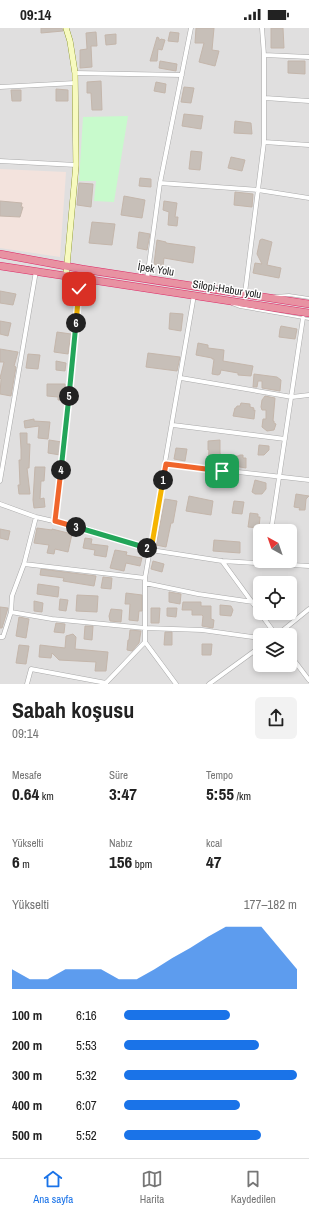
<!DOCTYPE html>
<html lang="tr">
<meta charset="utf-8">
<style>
:root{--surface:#fff;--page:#f2f2f2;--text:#222;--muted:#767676;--line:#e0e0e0;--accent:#1a73e8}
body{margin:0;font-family:"Archivo Narrow",sans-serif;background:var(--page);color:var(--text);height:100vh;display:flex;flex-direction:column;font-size:15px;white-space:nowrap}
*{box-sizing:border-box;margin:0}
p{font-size:13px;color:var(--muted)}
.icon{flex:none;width:22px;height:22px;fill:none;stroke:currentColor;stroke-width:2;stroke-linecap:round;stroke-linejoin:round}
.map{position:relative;height:656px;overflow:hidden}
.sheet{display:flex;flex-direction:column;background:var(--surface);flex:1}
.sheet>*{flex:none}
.needle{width:26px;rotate:320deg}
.controls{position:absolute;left:253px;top:496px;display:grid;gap:8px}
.controls a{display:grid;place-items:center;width:44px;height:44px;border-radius:6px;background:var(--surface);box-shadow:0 2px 6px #0003;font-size:20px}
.pin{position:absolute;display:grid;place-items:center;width:34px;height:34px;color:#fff;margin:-17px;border-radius:8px;box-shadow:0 2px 6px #0006}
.km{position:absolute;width:20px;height:20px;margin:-10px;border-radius:50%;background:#222;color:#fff;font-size:11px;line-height:20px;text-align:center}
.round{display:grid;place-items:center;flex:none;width:42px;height:42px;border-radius:6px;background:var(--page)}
.head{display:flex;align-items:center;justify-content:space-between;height:68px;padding:0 12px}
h1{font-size:22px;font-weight:800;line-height:30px}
.metrics{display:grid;grid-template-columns:repeat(3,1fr);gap:6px;height:68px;padding:4px 12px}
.metrics div{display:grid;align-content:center}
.metrics b{font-size:17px;font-weight:800}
.metrics small{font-size:11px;font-weight:400}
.metrics p{font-size:11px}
.chart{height:112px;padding:8px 12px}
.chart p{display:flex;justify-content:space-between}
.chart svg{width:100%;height:72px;margin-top:4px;fill:var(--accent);opacity:.7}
ul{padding:0 12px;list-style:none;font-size:13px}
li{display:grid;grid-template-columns:64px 48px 1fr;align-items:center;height:30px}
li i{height:10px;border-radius:5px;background:var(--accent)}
.status{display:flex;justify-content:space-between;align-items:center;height:28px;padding:0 20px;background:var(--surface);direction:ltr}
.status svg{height:11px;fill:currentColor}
.tab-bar{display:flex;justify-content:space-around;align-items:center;height:56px;border-top:1px solid var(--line);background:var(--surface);font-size:11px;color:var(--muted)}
.tab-bar a{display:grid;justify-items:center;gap:2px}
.tab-bar .on{color:var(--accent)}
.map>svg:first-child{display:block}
.residential{fill:#e0dfdf;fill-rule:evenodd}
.military{fill:#f3e3dd}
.park{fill:#c8facc}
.building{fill:#c7bfb8;stroke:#c4b6ab}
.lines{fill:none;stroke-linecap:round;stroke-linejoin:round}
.lane-casing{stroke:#a9a9a9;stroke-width:3}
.street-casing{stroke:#a9a9a9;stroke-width:5}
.secondary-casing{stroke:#707d05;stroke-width:6}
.highway-casing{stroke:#dc2a67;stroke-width:8}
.lane{stroke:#fff;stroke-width:2}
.street{stroke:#fff;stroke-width:4}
.secondary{stroke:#f7fabf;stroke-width:5.5}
.highway{stroke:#e892a2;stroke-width:7}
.split-1-casing{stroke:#fff;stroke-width:8}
.split-2-casing{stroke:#fff;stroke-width:8}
.split-3-casing{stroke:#fff;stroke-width:8}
.split-4-casing{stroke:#fff;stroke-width:8}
.split-5-casing{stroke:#fff;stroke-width:8}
.split-6-casing{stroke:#fff;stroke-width:8}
.split-7-casing{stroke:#fff;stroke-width:8}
.split-1{stroke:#f0652b;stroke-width:5}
.split-2{stroke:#f5b400;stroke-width:5}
.split-3{stroke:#22a559;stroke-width:5}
.split-4{stroke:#f0652b;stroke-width:5}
.split-5{stroke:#22a559;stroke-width:5}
.split-6{stroke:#22a559;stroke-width:5}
.split-7{stroke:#f5b400;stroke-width:5}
.labels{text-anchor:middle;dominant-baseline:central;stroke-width:3;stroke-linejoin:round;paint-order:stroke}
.street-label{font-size:11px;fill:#222;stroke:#fff}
</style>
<div class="status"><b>09:14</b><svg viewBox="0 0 49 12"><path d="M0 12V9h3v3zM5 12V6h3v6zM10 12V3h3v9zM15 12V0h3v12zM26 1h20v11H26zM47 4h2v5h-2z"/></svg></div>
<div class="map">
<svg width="309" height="656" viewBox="0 0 309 656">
<rect width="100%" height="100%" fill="#f2efe9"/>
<path class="residential" d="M0 0H309V656H0ZM260 503H290V533H260ZM260 555H290V585H260ZM260 607H290V637H260Z"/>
<path class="military" d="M0 141 66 144 60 229 0 220Z"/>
<path class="park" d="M128 88 114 174 94 173 96 153H79L83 89Z"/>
<path class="building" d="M41 0H62L63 3 41 5Z
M196 0H214L212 22 219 23 215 38 199 34 204 15H195Z
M271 0H283L284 20H271Z
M96 4 97 18H91L92 39 80 40V22L87 21 86 5Z
M170 4 179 5 178 14 168 13Z
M116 6V16L106 17 105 7Z
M157 9 159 10V12H160L161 11 165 12 162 22 158 21 157 33H150Z
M160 33 177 36 176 43 159 40Z
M288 33H305V46L288 45Z
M101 53 102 82H92L91 65H87V54Z
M156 54 166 56 165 65 154 63Z
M184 59 194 60 191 75 181 74Z
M56 61 68 62V73H56Z
M11 62H21V73H12Z
M184 86 203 88 201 101 182 98Z
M235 93 251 95 252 106 234 105Z
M191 123 202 124 200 142 189 141Z
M231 129 245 132 242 143 228 140Z
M140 150 151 151V159L139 158Z
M79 155 93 156 91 179 77 177Z
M235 164 253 166 252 179 234 177Z
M124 168 145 172 142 190 121 187Z
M0 173 22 175 21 179H23L20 189 0 188Z
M164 173 177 175 175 189H178L177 198 168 197 169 184 163 182Z
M92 194 115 196 112 217 89 215Z
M139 204 150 206 147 222 137 220Z
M262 211 272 214 267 237 281 240 279 250 253 245 255 235 262 236 257 226 260 212Z
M157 212 166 214V215L195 219 193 235 164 230 163 238 154 236Z
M0 263 16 266 13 277 0 275Z
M170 285 183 286 181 303 169 301Z
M0 293 11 295 8 308 0 306Z
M281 298 297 301 295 311 279 309 280 301Z
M57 304 71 306 68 326 54 324Z
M198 315 208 317V320L224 322 223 333 253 338 251 348 238 347V345L221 342 220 346 218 347 212 346 214 331H212V330L196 327Z
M0 321 18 324 14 338 16 339 11 368 0 366 1 351 0 350 4 334H0Z
M148 325 180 329 177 343 146 339Z
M28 326 40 327 38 341 26 340Z
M56 333 66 335 65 343 56 342Z
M254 346 277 349 281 352 280 363 262 360V353H258L257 359H253Z
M47 356H65V372H58V369L47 368Z
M265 368 275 370 273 393H274V395L276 396 274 402 267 403 262 399 263 391H266V382H262L261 379 262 372Z
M241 375 250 376V379L254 380 253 382H255L254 391 233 388 235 380H236L237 378H240Z
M34 391V393L50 394 48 411 38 410 39 398 25 400 24 393Z
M20 405H27V416H30L29 440H27L30 466H19L18 457H20L19 432H21V421Z
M49 412 62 414 60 427 48 425Z
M220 412V426H221L220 437 208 436 209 422H208V413Z
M259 417 269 418V422L264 427H258Z
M176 420 187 421 185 433 174 431Z
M240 427H243V430H246V440L234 438 235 428H238Z
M35 439H45L44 453H41L40 471 44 470 45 479 34 480 33 472Z
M255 452 266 455V461L262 466H255L252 464Z
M296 466 309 468 306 471 305 482H299L300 480 294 479Z
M189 468 213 473 211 487 186 483Z
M165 471 177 473 173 495H171L166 519 156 517Z
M234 473 244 474 242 486 232 485Z
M250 485 258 486V489H260L259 500 248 499Z
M37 500 52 502V501L72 506 68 524 55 521 54 526 47 525 49 517 34 515Z
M0 501 10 503 8 512 0 510Z
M85 510 92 511 91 516 108 518 106 529 94 527 95 522 83 520Z
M214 512 240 514V525L213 523Z
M115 522 127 524 126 527 142 530 140 538 126 535 124 543 110 540Z
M153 533 164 536 162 544 151 541Z
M41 541 96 548 94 558 63 553 64 550 40 547Z
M103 549 112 550 111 561 101 560Z
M38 556 59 559 58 569 37 566Z
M169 564 181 566 180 576 169 574Z
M126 565 142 567V583H139L138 593 129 592 130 576H125Z
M77 567 98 568 97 584 76 583Z
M60 571 68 572 66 583 59 582Z
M34 573 43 575 42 584 34 583Z
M183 574H201V578H211V591L214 592 213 600 202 598 203 588 202 587H192V582H182Z
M220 577 231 578 233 582 231 588 220 587Z
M0 579 8 580 2 600H0Z
M151 580H160L159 595H151Z
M167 580H177L176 589 167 588Z
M111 581 122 582 121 594 110 593 109 588Z
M19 589 29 591 26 610 16 608Z
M56 595 65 596 64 605 54 604Z
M85 598H93L92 612 84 611Z
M130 602 141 603 139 615 132 623 127 622 128 612H129Z
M165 604H172V617H164Z
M73 606 76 609 75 621 108 624 106 643H95L96 634 59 632 52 625 51 630 39 629 40 617 65 620 66 608Z
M202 616H212L211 627H202Z
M19 617 29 618 26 636 16 635Z"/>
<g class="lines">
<defs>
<path id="lane" d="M275 268 289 267 309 270
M232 276 240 279 309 291"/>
<path id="street" d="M264 27 309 29
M75 45 182 47
M0 59 75 55
M265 70 309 73
M264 114 309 117
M0 133 76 137
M160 155 258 162 309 170
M147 251 160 155 191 0
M245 265 264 114V27L262 0
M181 350 292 369 309 367
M173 397 285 411
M166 436 309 452
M0 453 36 243
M0 476 36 489 88 501 151 522 222 533 309 538
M55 493 65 415 82 241
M271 503 303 290
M222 533 260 585
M24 536 145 550
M145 555 198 566 253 574
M11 584 52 591 145 600 202 602 260 610
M260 585 276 607
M277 607 309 581
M0 609H3L11 584 12 568 24 536 36 489
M145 614 176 656
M290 627 309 652
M27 656 31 641 106 655
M105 656 145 614V550L194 267
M209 656 260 619"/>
<path id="secondary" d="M66 0 70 13 75 45 76 137 66 248"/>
<path id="highway" d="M0 226 82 241 309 276
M0 238 309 285"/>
</defs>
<use href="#lane" class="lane-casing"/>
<use href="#street" class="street-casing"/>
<use href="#secondary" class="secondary-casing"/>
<use href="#highway" class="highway-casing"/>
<use href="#lane" class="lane"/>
<use href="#street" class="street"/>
<use href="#secondary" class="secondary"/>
<use href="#highway" class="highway"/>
</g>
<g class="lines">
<defs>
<path id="split-1" d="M163 452 166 436 222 443"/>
<path id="split-2" d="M147 520 151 522 163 452"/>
<path id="split-3" d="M76 499 147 520"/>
<path id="split-4" d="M61 442 55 493 76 499"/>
<path id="split-5" d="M61 442 69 368"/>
<path id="split-6" d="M69 368 76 295"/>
<path id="split-7" d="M76 295 79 261"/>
</defs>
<use href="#split-1" class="split-1-casing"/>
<use href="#split-2" class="split-2-casing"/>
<use href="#split-3" class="split-3-casing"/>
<use href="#split-4" class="split-4-casing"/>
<use href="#split-5" class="split-5-casing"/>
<use href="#split-6" class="split-6-casing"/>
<use href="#split-7" class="split-7-casing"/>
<use href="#split-1" class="split-1"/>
<use href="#split-2" class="split-2"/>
<use href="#split-3" class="split-3"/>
<use href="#split-4" class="split-4"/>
<use href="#split-5" class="split-5"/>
<use href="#split-6" class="split-6"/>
<use href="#split-7" class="split-7"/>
</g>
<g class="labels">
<g class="street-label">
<text transform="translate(156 241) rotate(9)">İpek Yolu</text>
<text transform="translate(227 261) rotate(9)">Silopi-Habur yolu</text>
</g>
</g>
</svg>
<div class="controls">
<a><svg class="needle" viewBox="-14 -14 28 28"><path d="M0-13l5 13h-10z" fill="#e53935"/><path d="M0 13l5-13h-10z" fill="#767676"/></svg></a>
<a><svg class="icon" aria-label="locate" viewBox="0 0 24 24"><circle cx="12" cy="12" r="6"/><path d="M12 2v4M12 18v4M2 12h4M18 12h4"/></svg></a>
<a><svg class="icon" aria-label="layers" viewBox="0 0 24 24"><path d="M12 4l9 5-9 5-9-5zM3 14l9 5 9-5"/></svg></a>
</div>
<div class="pin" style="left:222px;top:443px;background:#1e9e55"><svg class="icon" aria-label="arrive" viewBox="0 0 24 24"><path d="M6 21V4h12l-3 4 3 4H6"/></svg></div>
<div class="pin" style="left:79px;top:261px;background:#d93025"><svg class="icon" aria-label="check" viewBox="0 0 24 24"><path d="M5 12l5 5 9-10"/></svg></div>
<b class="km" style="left:163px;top:452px">1</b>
<b class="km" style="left:147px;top:520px">2</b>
<b class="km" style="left:76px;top:499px">3</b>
<b class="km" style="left:61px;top:442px">4</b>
<b class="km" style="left:69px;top:368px">5</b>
<b class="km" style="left:76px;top:295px">6</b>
</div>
<section class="sheet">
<div class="head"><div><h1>Sabah koşusu</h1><p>09:14</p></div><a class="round"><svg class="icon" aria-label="share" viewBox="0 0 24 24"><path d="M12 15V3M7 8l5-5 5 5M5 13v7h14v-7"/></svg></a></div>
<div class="metrics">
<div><p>Mesafe</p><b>0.64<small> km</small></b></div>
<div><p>Süre</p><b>3:47</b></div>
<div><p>Tempo</p><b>5:55<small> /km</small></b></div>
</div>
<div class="metrics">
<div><p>Yükselti</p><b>6<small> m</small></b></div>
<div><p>Nabız</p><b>156<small> bpm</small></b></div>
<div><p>kcal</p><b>47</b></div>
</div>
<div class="chart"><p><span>Yükselti</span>177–182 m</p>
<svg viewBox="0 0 160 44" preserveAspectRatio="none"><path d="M0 44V32L10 38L20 38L30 32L40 32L50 32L60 38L70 38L80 32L90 25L100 19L110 12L120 6L130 6L140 6L150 19L160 32V44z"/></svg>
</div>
<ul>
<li><b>100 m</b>6:16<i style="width:61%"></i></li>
<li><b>200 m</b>5:53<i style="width:78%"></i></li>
<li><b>300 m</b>5:32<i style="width:100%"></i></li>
<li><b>400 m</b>6:07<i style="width:67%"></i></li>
<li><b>500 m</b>5:52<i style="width:79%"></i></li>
</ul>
</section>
<nav class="tab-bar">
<a class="on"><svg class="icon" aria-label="home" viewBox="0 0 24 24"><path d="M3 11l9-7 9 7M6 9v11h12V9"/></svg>Ana sayfa</a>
<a><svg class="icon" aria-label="map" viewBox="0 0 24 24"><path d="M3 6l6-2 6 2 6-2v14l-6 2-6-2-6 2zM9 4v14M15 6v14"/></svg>Harita</a>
<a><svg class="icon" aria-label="saved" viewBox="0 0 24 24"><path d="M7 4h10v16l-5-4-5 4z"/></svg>Kaydedilen</a>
</nav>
